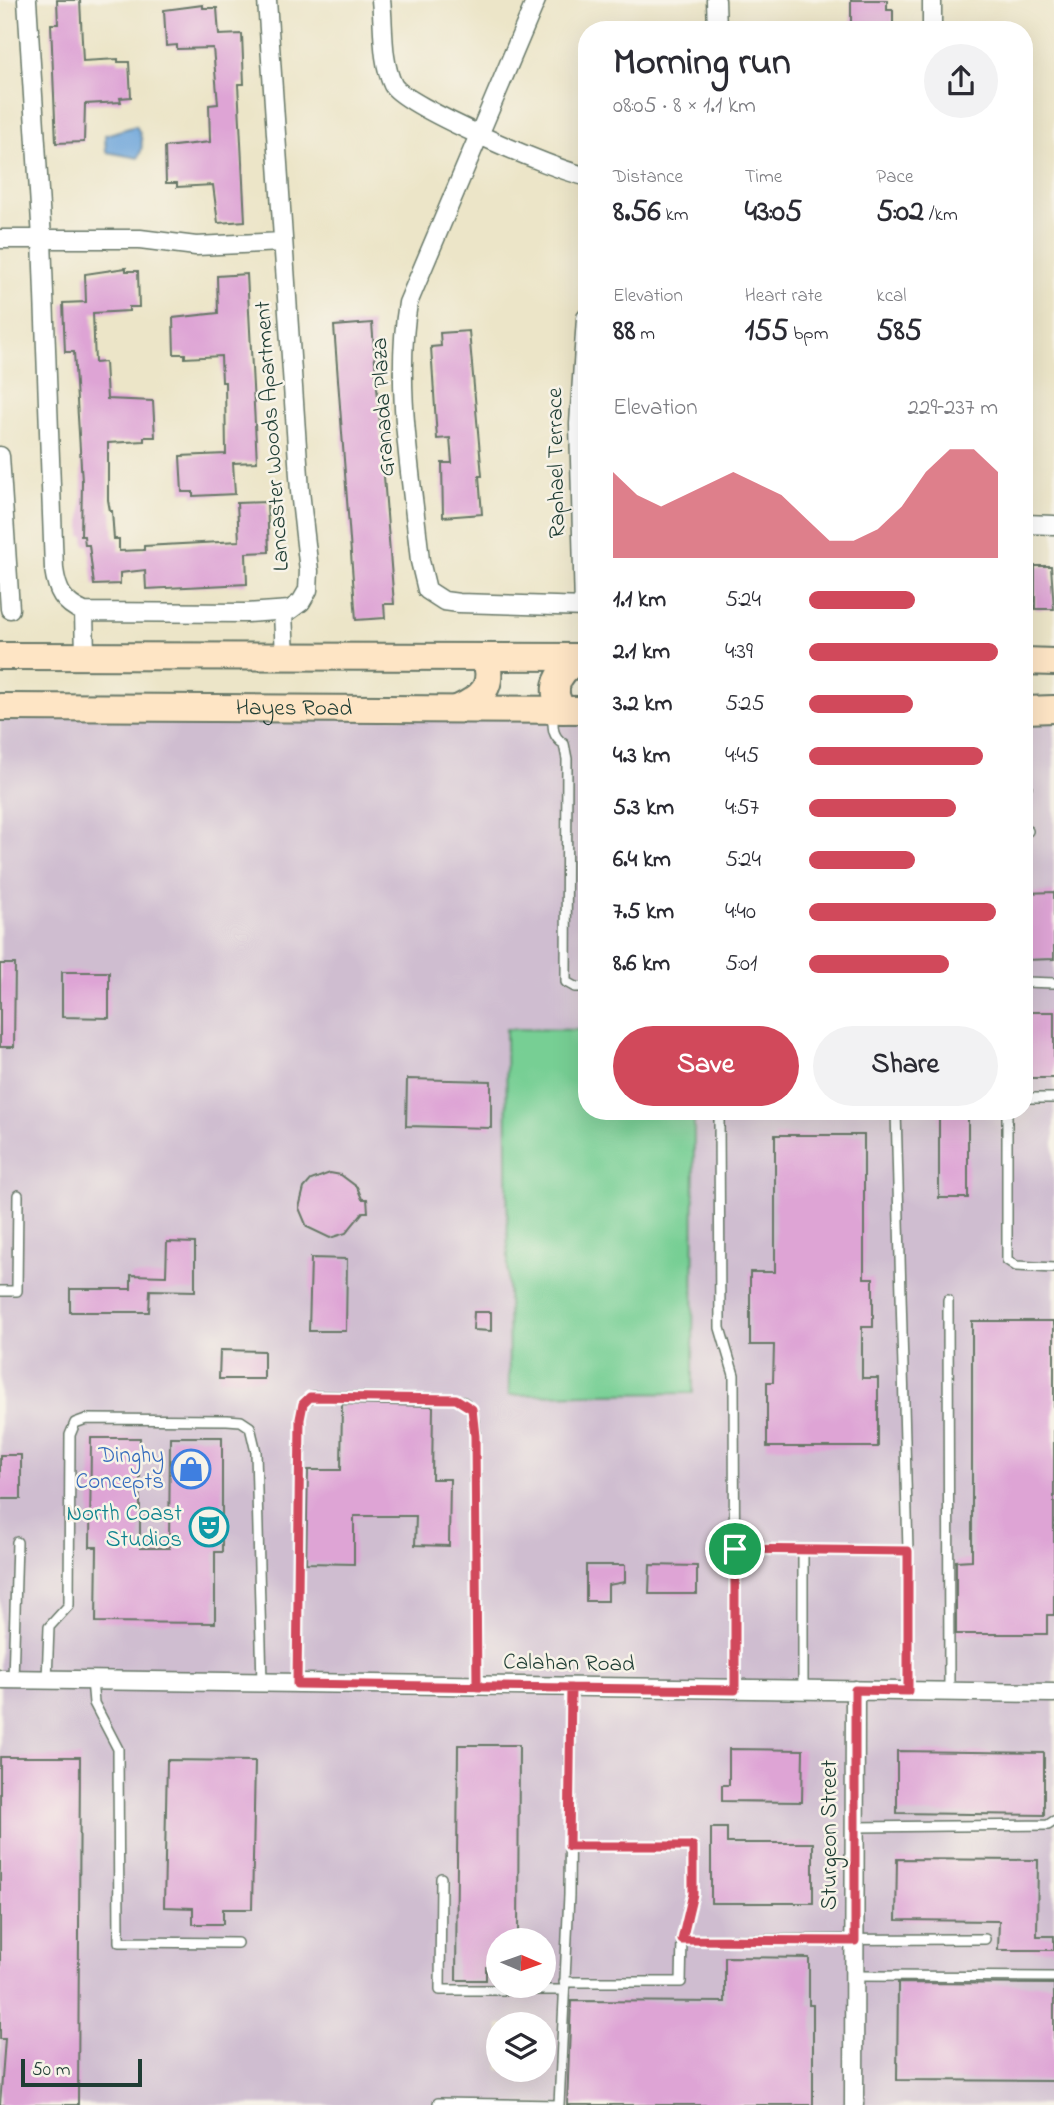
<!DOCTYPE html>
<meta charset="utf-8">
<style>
:root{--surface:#fff;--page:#f2f2f3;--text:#2b2b33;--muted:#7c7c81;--accent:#d1495b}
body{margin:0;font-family:"Indie Flower",sans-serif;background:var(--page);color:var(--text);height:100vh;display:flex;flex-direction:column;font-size:26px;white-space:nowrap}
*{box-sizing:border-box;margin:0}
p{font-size:23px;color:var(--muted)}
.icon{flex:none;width:38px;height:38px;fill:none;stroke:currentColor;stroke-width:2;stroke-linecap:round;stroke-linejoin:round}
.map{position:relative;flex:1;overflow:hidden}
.drawer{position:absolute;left:578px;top:21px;width:455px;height:1099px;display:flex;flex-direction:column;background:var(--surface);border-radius:28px;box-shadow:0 7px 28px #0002}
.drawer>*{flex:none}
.needle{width:46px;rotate:92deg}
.controls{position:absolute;left:486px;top:1928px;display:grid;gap:14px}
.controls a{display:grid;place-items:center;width:70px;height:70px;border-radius:50%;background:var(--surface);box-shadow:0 7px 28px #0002;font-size:35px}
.scale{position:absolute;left:21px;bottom:18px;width:121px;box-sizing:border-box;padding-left:7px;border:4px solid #1f3d34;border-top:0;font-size:19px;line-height:24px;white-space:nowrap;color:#1f3d34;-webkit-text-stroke:5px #f7f3e8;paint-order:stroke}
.pin{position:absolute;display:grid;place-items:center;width:60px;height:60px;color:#fff;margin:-30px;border:4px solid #fff;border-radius:50%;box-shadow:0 2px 7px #0007}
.round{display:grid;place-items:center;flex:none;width:74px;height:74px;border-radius:37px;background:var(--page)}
.summary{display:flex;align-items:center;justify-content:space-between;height:119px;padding:0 35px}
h1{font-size:38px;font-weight:800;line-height:52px}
.figures{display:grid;grid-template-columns:repeat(3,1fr);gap:10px;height:119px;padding:7px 35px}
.figures div{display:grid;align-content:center}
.figures b{font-size:30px;font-weight:800}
.figures small{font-size:19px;font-weight:400}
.figures p{font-size:19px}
.chart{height:196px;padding:14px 35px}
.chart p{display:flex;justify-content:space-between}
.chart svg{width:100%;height:126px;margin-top:7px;fill:var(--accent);opacity:.7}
.cta{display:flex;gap:14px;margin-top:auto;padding:14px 35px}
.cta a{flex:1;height:80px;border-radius:42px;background:var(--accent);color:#fff;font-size:28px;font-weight:800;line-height:80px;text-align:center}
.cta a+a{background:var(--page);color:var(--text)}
ul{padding:0 35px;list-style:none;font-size:23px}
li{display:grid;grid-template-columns:112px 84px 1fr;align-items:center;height:52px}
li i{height:18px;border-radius:9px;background:var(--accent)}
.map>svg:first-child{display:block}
.industrial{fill:#cfbdd0;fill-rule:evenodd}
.green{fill:#77cf94;stroke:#4b8664;stroke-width:2}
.water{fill:#6ca4da;stroke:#467087;stroke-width:2}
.building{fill:#dea4d5}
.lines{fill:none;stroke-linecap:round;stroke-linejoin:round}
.lane-casing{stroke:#677868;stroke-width:12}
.street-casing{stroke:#677868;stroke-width:21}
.secondary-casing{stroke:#677868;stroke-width:30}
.lane{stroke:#fff;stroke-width:9}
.street{stroke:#fff;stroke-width:18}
.secondary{stroke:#fee5c5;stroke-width:26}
.route-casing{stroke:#fff;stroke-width:14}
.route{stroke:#d1495b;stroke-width:9}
.labels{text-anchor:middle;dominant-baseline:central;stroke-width:5;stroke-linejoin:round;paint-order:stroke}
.street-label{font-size:23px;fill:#1f3d34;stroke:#f7f3e8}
.shop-label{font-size:23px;fill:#366cbe;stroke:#f7f3e8;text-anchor:end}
.culture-label{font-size:23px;fill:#0d838f;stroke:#f7f3e8;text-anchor:end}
</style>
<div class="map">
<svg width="1054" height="2105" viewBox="0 0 1054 2105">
<rect width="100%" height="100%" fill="#f7f3e8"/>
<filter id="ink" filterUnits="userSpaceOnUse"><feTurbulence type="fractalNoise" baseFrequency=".0143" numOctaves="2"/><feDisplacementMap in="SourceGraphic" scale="14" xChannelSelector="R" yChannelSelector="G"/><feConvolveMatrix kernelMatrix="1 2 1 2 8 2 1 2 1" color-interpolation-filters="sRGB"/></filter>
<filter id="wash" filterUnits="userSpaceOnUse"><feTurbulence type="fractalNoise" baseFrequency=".00686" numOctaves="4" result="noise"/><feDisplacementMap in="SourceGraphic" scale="28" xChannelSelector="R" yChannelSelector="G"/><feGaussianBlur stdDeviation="1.57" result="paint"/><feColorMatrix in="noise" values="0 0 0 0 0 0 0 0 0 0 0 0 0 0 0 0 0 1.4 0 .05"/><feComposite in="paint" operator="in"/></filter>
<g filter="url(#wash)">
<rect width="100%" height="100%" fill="#ece5c8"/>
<path class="industrial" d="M0 716 586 718V1111H1024V720L1054 719V2105H0ZM499 1941H544V1986H499ZM499 2025H544V2070H499Z"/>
<path class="green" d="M506 1029 586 1030V1111H694L693 1393 509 1395Z"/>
<path class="water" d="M136 126C143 137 144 147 138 158L106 152 105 135Z"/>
<g id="blocks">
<path class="building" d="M57 0H80L83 61 118 59V62H129L131 97 120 98 121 102 85 104 84 142 56 143 51 24H58Z
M851 0H887V10H893V25L851 26Z
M203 5V8H217L219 35 242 34 244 84H238L245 221 218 223 213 185 177 187V183H166L165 147 210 142 209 105 218 104 213 48 177 49V45L166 46 164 10Z
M126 268V271H138L139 307H129V311L93 313 95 363 105 362 107 399 153 401 155 437H144V441L108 443V500L110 511H112L114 539H119V551L144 550V546L239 541 237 503 267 502 269 552 246 553 247 584 146 589 145 570 120 573V584L94 585 89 545H85L84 536H81L82 482 74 352H65L63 303 86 302 85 274Z
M247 274 257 462 233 463 235 494 193 496V492H182L180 456 226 454 225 382H222L221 356 185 358V354H174L173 318 218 313 217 276Z
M372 323 394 604H384L385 618 356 620 334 326Z
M469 331 482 476H479L482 514 443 517 442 463H452L450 438 437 439 431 347 441 346 440 333Z
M1035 566H1051L1054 609H1035Z
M1054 892V959L1024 960V893Z
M0 964H15L14 1047H0Z
M62 972H109V1018L62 1017Z
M1024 1012H1054V1078H1024Z
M407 1079 491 1081V1128L406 1126Z
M939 1111H968V1198H939Z
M775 1135H864V1278H873V1327H862V1378H878V1447H767V1382H773L774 1345H750V1272H775Z
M330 1173 341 1175 357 1187 362 1199H367L368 1212H363L346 1233 330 1238 307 1227 299 1208 304 1188 311 1180Z
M167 1242 195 1243V1291L150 1290 149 1312H70V1289H131V1275L166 1276Z
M311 1258 347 1259 346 1331H309Z
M474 1312H491V1331L473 1330Z
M972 1321H1054V1615H1047V1634H956V1561L972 1560Z
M220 1350 264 1351V1379H219Z
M342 1404 433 1406 432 1479H450L449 1546 415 1545 416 1516H354V1564L306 1563 308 1470H341Z
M170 1437H222V1552H215V1623L96 1622 97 1547H90L91 1438H140V1548H169Z
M0 1455H21V1499H0Z
M586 1565H625V1582L608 1585V1601H586Z
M650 1565 697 1566V1594H649Z
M458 1745H519L518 1941H499V1967H486V1980H456Z
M729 1749 803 1750 802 1802 722 1801V1785H729Z
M897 1751 1044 1753V1815L897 1813Z
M0 1757H80L78 2105H0L5 2039H0Z
M167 1760 255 1761 252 1909H223V1924H193V1908L164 1907Z
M711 1828H727V1843H813V1903H711Z
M897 1859 1038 1860 1037 1936H1054V1950H998L999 1921 896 1920Z
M725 1957 809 1958V2005H813V2105H567L571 2001 725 2002Z
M898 1983 1054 1984V2081L897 2080Z"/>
</g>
</g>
<g filter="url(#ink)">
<use href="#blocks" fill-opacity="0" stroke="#677868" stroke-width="2"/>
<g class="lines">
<defs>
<path id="lane" d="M553 711C553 726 551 736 564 744L567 759 566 982 575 987H586
M1024 787 1027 786
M1024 831H1028
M1024 982 1054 983
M1024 1098H1054
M719 1111 720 1328 734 1375 735 1690
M896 1111 908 1551
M1007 1111V1260L1016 1266 1054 1268
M0 1291H17L18 1195
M948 1300 949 1692
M735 1549 908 1551V1691
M13 1680 17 1542
M47 1680 49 1627 69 1605 70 1435 75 1423 86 1419 227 1420 241 1421 250 1427 256 1452 262 1683
M92 1680 94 1703 118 1749 119 1942 237 1943
M297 1683 300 1419 303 1404 314 1396 456 1399C475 1404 474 1419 475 1436L477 1686
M803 1690V1550
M855 1827 1048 1825 1054 1821
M441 1878 440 1990H564
M682 1940 985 1939
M855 1976 1054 1977
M564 1982H681L682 1940 693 1894V1846H569
M438 2103 559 2105 569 1895 571 1688"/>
<path id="street" d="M27 0 42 239 54 569C57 591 63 603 84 612L247 613 290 610 301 602 308 590 309 571 300 491 267 0
M381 0C384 27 381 60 393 85 405 106 558 172 586 176
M536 0 408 303C394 387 412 476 420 561L427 590 444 601 459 603 586 607
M716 0 717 30
M932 30V0
M0 239H140L196 246 283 242
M0 456 10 609
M1024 524 1054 525
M584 607 579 424 586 318
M84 612 85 656
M283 613 285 656
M0 1679 1054 1693
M854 2105 855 1690"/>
<g id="secondary">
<path d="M0 656 586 657"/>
<path d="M1024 661 1054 662"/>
<path id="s1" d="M0 707 586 710"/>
<path d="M457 709C483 697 495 686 485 657"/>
<path d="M563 710C545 686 563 666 586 657"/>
<path d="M1024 710 1054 709"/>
</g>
</defs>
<use href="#lane" class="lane-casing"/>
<use href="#street" class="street-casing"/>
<use href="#secondary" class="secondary-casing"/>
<use href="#lane" class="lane"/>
<use href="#street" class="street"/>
<use href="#secondary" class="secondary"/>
</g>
</g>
<g class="lines" filter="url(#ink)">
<defs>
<path id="route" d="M735 1549V1690L477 1687 475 1436 472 1409 456 1399 310 1397 303 1404 300 1419 297 1684 571 1688 569 1846H693V1894L682 1940 855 1941V1690L908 1691V1551L735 1549"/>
</defs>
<use href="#route" class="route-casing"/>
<use href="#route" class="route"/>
</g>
<defs>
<symbol id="shop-ring" viewBox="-11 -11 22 22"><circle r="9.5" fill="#f7f3e8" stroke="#3f7fe0" stroke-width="1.5"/><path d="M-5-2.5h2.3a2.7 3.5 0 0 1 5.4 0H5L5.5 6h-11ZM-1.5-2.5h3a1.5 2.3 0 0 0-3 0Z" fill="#3f7fe0"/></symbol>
<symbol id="theatre-ring" viewBox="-11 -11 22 22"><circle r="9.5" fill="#f7f3e8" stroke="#0f9aa8" stroke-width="1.5"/><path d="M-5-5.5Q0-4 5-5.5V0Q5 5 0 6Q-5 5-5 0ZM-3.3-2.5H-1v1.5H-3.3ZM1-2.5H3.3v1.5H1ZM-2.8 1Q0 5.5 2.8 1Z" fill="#0f9aa8"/></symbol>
</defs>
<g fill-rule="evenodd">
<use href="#shop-ring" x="169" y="1447" width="44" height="44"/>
<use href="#theatre-ring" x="187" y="1505" width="44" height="44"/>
</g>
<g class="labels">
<g class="street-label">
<text transform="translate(384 407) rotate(-93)">Granada Plaza</text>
<text transform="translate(273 436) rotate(-94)">Lancaster Woods Apartment</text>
<text transform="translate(557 463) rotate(-91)">Raphael Terrace</text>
<text stroke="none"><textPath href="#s1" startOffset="294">Hayes Road</textPath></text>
<text transform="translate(569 1664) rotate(1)">Calahan Road</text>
<text transform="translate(830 1835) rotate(-90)">Sturgeon Street</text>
</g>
<g class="shop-label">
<text x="164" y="1456">Dinghy<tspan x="164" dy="26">Concepts</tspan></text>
</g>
<g class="culture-label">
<text x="182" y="1514">North Coast<tspan x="182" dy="26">Studios</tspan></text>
</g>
</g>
</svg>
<div class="controls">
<a><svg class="needle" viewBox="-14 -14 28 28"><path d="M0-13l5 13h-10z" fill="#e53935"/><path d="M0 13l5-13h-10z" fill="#7c7c81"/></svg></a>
<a><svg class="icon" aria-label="layers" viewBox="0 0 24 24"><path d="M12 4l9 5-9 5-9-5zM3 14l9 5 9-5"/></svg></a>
</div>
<div class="scale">50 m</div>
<div class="pin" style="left:735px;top:1549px;background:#1e9e55"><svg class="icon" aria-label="arrive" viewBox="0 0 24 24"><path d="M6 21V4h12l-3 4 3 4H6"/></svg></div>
<section class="drawer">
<div class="summary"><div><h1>Morning run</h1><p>08:05 · 8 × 1.1 km</p></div><a class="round"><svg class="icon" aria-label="share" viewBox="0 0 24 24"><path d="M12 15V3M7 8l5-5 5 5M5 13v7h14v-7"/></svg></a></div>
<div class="figures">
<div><p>Distance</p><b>8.56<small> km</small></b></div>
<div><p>Time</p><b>43:05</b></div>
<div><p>Pace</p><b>5:02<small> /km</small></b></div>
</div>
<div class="figures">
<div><p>Elevation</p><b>88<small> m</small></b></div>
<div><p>Heart rate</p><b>155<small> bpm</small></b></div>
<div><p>kcal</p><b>585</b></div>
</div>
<div class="chart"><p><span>Elevation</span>229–237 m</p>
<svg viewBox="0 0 160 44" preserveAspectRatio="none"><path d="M0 44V14L10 22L20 26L30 22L40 18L50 14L60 18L70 22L80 30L90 38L100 38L110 34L120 26L130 14L140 6L150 6L160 14V44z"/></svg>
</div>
<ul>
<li><b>1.1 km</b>5:24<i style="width:56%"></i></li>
<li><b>2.1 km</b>4:39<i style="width:100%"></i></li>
<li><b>3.2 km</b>5:25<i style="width:55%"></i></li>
<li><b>4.3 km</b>4:45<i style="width:92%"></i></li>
<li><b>5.3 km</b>4:57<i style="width:78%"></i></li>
<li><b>6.4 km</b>5:24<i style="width:56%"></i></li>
<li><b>7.5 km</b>4:40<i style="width:99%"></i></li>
<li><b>8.6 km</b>5:01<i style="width:74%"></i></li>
</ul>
<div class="cta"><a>Save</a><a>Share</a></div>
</section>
</div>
